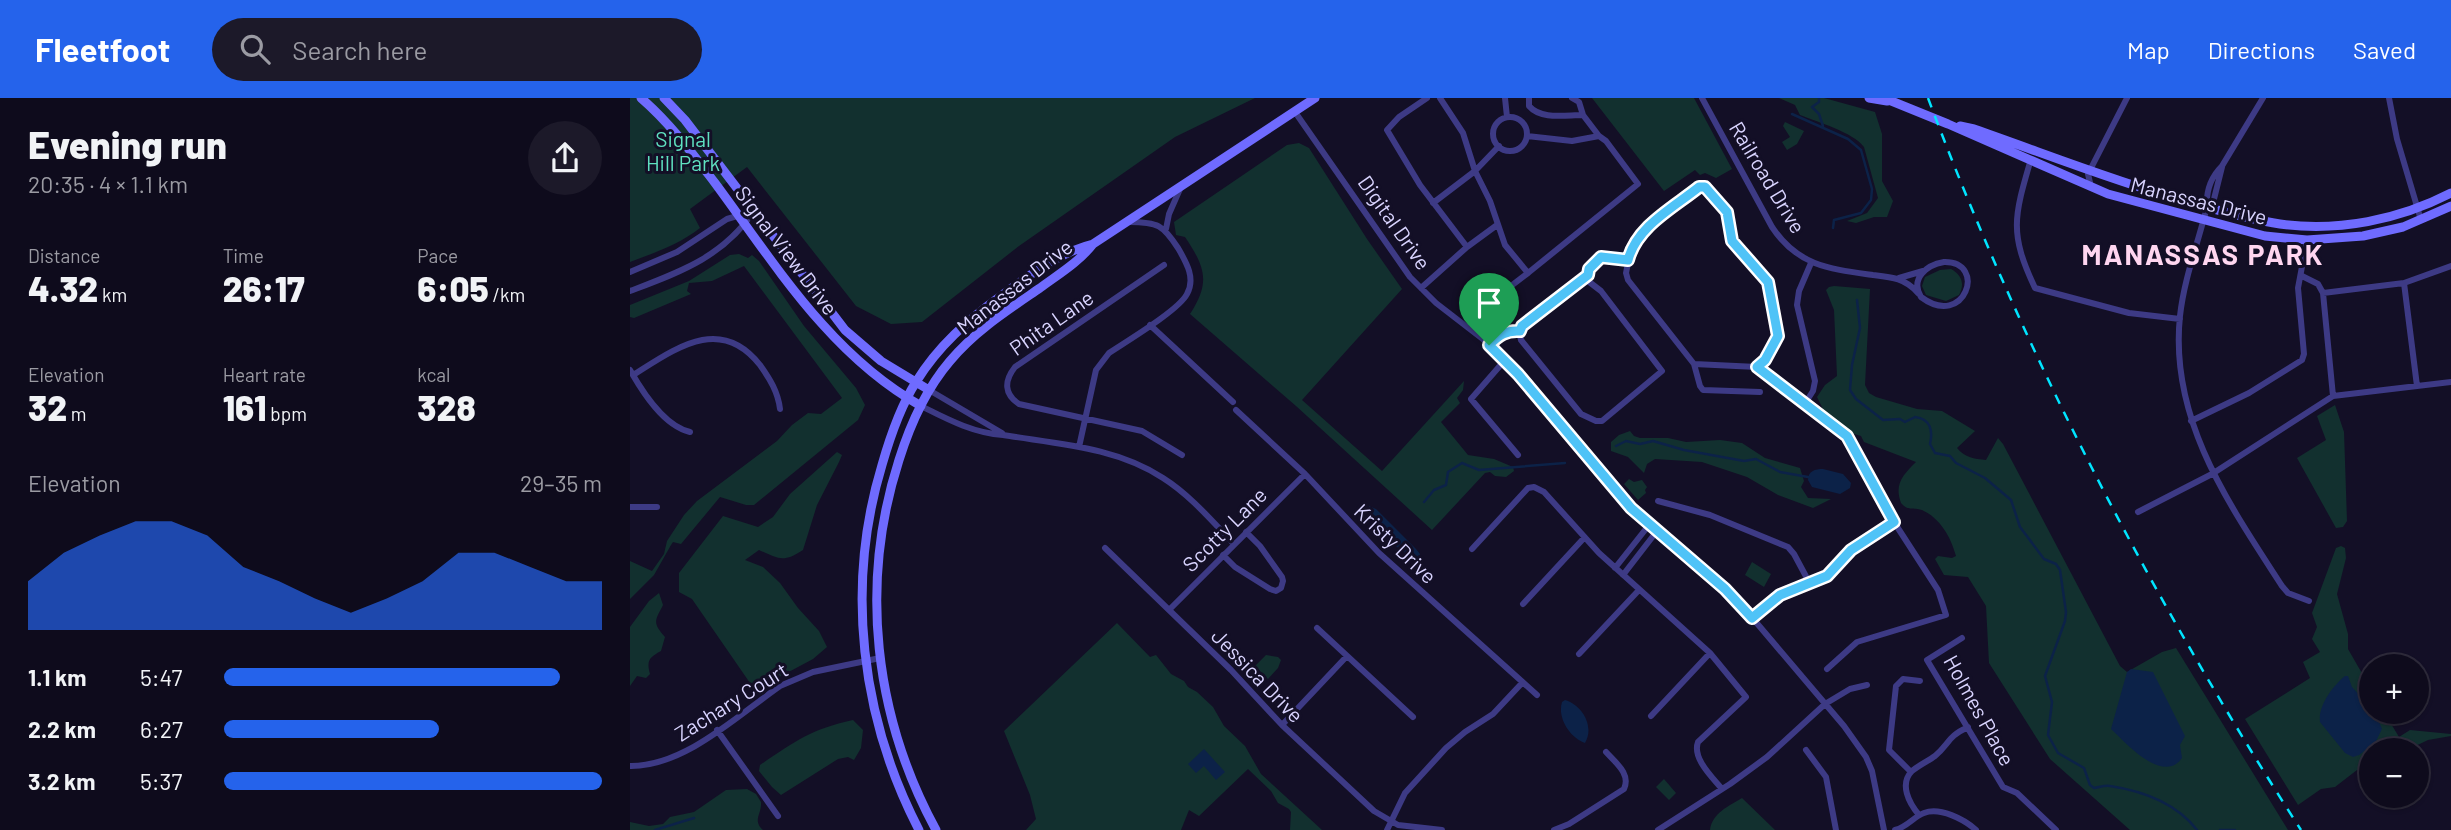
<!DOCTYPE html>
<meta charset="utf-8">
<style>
:root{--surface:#0e0b1c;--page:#1c1929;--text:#f1f3f6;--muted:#9b9ba3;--line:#2e2b3b;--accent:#2563eb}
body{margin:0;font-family:Barlow,sans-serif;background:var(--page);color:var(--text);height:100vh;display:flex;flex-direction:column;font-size:26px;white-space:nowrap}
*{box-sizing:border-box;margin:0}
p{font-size:23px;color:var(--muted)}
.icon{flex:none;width:38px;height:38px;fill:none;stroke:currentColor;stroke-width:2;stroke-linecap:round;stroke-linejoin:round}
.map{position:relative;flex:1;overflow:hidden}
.details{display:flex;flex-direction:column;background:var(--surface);width:630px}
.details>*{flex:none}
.controls{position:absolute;left:1729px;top:556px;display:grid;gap:14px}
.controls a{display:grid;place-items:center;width:70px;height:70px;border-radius:50%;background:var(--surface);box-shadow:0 2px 5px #0004,0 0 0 2px var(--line);font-size:35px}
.pin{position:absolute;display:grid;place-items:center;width:60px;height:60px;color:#fff;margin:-72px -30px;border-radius:50% 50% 50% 0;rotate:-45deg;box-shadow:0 0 7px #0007}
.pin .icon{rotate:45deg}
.round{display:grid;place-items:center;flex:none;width:74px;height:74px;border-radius:37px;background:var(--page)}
.headline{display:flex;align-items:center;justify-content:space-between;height:119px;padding:0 28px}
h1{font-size:38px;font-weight:800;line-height:52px}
.stats{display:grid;grid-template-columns:repeat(3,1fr);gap:10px;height:119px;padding:7px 28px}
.stats div{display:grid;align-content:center}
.stats b{font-size:35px;font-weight:800}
.stats small{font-size:19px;font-weight:400}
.stats p{font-size:19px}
.chart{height:196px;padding:14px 28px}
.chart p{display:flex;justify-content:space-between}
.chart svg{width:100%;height:126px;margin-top:7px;fill:var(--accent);opacity:.7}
ul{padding:0 28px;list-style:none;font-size:23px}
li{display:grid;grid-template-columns:112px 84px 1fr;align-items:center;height:52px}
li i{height:18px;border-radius:9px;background:var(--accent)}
header{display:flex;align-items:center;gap:42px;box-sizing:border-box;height:98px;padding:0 35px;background:var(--accent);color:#fff}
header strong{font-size:33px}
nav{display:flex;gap:38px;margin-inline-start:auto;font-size:24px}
.search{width:490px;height:63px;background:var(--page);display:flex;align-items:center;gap:18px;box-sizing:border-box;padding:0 24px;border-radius:38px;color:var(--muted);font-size:26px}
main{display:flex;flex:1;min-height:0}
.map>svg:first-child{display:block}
.green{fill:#12302f}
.water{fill:#0c2248}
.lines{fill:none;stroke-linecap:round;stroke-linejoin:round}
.stream{stroke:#0c2248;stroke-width:2.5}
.street{stroke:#3d3a85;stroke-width:6}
.secondary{stroke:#6f6bff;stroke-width:9}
.rail{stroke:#00e5ff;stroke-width:2.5;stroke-dasharray:10 9;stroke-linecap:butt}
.route-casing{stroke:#fff;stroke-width:14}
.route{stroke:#4fc3f7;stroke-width:9}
.labels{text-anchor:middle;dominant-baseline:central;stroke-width:6;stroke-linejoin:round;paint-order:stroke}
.park-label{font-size:21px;fill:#5fe0c0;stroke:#130f26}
.street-label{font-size:21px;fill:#d9d4ff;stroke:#130f26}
.district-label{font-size:28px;font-weight:bold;letter-spacing:2px;fill:#ffd6f0;stroke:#130f26}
</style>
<header>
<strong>Fleetfoot</strong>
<div class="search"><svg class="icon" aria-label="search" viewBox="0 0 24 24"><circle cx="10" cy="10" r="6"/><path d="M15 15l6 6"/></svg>Search here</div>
<nav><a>Map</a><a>Directions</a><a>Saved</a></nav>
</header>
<main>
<section class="details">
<div class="headline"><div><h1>Evening run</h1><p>20:35 · 4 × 1.1 km</p></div><a class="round"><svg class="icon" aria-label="share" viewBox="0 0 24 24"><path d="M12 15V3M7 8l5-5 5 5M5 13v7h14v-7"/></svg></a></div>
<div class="stats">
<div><p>Distance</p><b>4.32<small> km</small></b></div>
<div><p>Time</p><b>26:17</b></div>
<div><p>Pace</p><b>6:05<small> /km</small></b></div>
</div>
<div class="stats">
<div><p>Elevation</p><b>32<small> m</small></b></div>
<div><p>Heart rate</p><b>161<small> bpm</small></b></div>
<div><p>kcal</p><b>328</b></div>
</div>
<div class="chart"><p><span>Elevation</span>29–35 m</p>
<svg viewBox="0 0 160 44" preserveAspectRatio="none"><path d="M0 44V27L10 17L20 11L30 6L40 6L50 11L60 22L70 27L80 33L90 38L100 33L110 27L120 17L130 17L140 22L150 27L160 27V44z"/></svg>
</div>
<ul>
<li><b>1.1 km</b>5:47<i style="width:89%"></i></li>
<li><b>2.2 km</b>6:27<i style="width:57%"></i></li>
<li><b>3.2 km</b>5:37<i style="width:100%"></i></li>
</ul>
</section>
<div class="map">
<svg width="1821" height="732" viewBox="0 0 1821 732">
<rect width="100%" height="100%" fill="#130f26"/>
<path class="green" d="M0 0H625L545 39 389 148 292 224 261 226 226 208 117 69 60 111 70 130C50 146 24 155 0 164Z
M962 0H1064L1102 71 1086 80 1075 75 1070 77 1065 72 1034 93Z
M1149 0H1194L1245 14 1252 36V83L1263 103 1257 119H1244L1226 125 1217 123 1237 115 1248 100 1234 49C1223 34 1187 24 1170 17L1165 7Z
M1155 24 1174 33 1167 46 1157 52 1152 44 1160 39 1153 28Z
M669 45 679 50 737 141 772 191 672 302 752 373 834 283 833 292 827 300 830 305 811 324 838 357 864 361 883 369 884 373 876 379 865 378 860 374 855 375 802 432 666 308 560 216C581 184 575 169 555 139L546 137 544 124 657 47Z
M109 156 118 160 122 157 129 163 174 228 226 290 235 307 228 322 124 407H116L90 399 51 446 43 444 41 447 24 477 0 501V463L22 473 34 456 37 443 54 417 67 403 147 343 162 327 178 315 191 316 212 300 114 168 82 183 59 185 57 193 61 196 4 220 0 219V207L59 183 100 157Z
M1321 171C1332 177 1335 186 1329 197L1316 203 1296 197 1292 188 1295 179 1310 172Z
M1204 188 1240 191 1235 287 1239 295 1246 299 1287 311 1312 313 1345 333 1327 350C1334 359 1344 361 1356 362L1368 340 1373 346 1490 568 1497 574 1532 554 1546 550 1658 732H1500L1420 661 1359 565 1356 508 1338 479 1314 477 1305 461 1308 458 1322 460 1326 458C1321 439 1310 420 1292 412 1283 409 1279 414 1271 405 1264 386 1273 377 1286 364L1234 344 1231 338 1221 335 1194 313 1187 299 1195 287 1207 278 1204 212 1196 192 1199 189Z
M1705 307 1714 334 1717 423 1713 429 1706 430 1667 360 1696 342 1687 318Z
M1000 333 1004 338 1010 340H1038L1056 344 1090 342 1112 345 1135 360 1170 370 1174 383 1171 389 1178 400 1201 401 1183 410 1148 397 1117 379 1072 364 1025 361 1017 366 1014 375 998 359 981 353V344L989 337Z
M207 354 212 357 209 364 187 407 173 452C153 465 149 461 129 452L115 462 133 469 150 485 168 510 189 533 197 549 183 561 138 585 132 587 120 585 62 501 49 494V475L93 418 128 429 143 419 160 396Z
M999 381 1004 384 1012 382 1017 389 1015 392 1016 395 1008 402 994 386Z
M1711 448 1715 450 1716 460 1707 496 1718 536V551L1741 591V614H1754L1769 639 1780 632 1821 636V638L1798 642 1775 653H1741V677L1736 681 1727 672 1705 689 1691 691 1668 707 1615 621 1680 580 1673 564 1690 554 1682 541 1687 529 1682 515 1706 450Z
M1122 464 1141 476 1134 489 1115 477Z
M29 495 33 507C25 523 22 524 35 539L31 553C20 559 16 562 20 576L16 580 7 578 0 588V529L19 503Z
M487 525 520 559 526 557 541 576 554 583 558 589 567 594 583 609 594 628 615 648 631 676 692 732H660L661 714 659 711 648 705 641 693 618 671 569 718 559 712 551 732H396L406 721 400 697 374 633Z
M636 557 648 559 651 562 648 570 638 581 625 568Z
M223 622 233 632 231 650 224 662 218 659 208 661 151 697 142 689 129 673 130 667C164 644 181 631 223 622Z
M1034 681 1046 695 1039 702 1026 689Z
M117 691 126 696 131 704C132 716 122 722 133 732H0V724L19 728 33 726 40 719 64 714 96 692Z
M1112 700 1145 732H1080C1082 715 1099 708 1112 700Z"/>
<path class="water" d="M1193 371 1213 376 1221 385 1220 390 1210 396 1182 389 1178 382C1178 373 1185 371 1193 371Z
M739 408 746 411 786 451 790 456 789 462C773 459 748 431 738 417Z
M1501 571 1523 574 1555 638 1550 647 1552 660C1533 687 1496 645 1481 631L1497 574Z
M1715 578H1718L1722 589 1741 610V614H1745L1752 631 1745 645 1729 657 1723 659 1715 655 1690 624C1688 607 1703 588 1715 578Z
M935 602C952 607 965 628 955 645 940 640 927 620 932 604Z
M574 651 595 674 586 682 574 668 566 675 558 666Z"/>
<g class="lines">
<path class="stream" d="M1189 0V4L1182 9 1189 16 1193 28
M1162 16 1218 41 1231 52 1242 91 1241 102 1231 115 1204 122 1203 130
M1227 202 1230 230 1222 267 1220 292 1226 301 1253 322 1270 321 1275 324 1285 319C1301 321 1303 333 1300 346L1305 355 1320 358 1326 365 1355 380 1381 402 1390 429 1414 461 1426 466 1430 472 1436 514 1435 523 1415 578 1422 604 1418 637 1428 655 1454 670 1460 687 1464 690C1470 689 1475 687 1480 688 1513 693 1547 706 1567 732
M986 348 996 343 1010 346 1023 343 1054 352 1114 363 1126 361 1150 374 1178 379
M794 404 804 392 816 387 818 374 832 365 849 372 935 365
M25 732 64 720
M1590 732H1605"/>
<path class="street" d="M797 0 769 19 757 32 790 87 837 149
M875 0 877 19
M899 0V8C911 22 935 17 953 17
M942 0 949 4 953 17 969 38
M1072 0 1142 129C1168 168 1199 171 1243 177 1261 179 1275 180 1288 195
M1633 0 1592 68C1581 79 1576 94 1577 109 1568 145 1554 181 1550 218 1539 321 1599 406 1652 488L1658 495 1679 503
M1759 0 1767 41 1791 122
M665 14 780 179 806 205 863 249 888 276 1001 410 1095 491 1125 523 1214 628 1236 659 1242 673 1254 732
M863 36a17 17 0 1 1 34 0a17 17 0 1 1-34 0Z
M869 48 845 73 860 103 875 147 898 175 1008 86 976 43 969 38 942 43 897 38
M1401 61C1384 119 1379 135 1405 190L1499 215 1550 221
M1461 89 1458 76 1497 0
M803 105 845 73 833 35 810 0
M1577 109 1584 101 1592 69
M536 131 539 116 550 91
M1314 164C1358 163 1335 232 1291 199 1280 181 1296 167 1314 164Z
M1181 165 1169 193 1167 207 1185 283 1183 293 1174 307 1217 338 1225 350 1264 424 1308 492 1316 517 1227 544 1197 571
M534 167 385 269C374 283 374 296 389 306L512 333 552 357
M0 174 47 154 97 121 124 113
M958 177 892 228 889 233 891 242 951 316 966 323H972L1032 273 971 193 958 183 959 171 971 159 998 162
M1672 178 1688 186 1693 195 1703 298
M1269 180 1293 173
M1774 185 1787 288
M791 190 837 149 867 127
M0 193C50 174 93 159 124 113
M1693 195 1774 185 1821 168
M847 214 898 175
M520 227 603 304
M859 247 880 232 889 233
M875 262 841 301 888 357
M1064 266 1070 288 1073 292 1130 294
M1127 269 1135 262 1148 238 1138 184 1102 143 1097 114 1075 89H1068L1010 136 1000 155 996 175 998 182 1064 266 1127 269 1174 307
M0 272C13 295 34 328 60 334
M3 277C45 251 90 216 130 267 140 281 148 294 150 311
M299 292 372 335
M291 308C317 321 343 335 373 337 428 346 486 349 533 380 560 397 582 423 604 446
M606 312 675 376 749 455 907 597
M1561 323 1619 295 1672 262 1674 256 1668 190 1677 142
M449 349 466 272 479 255C497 243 549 212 557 196 566 180 556 164 548 150 533 127 528 124 499 124
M1028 403 1080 417 1158 449 1164 456 1179 484
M0 409H27
M1508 414 1582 376 1703 298 1821 284
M475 450 601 572 652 627 744 713 768 727 812 732
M842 451 898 390 904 389 914 394 969 455 1080 555 1116 599 1068 644C1062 660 1082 679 1092 691
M593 457 605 469 640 491 646 493 651 490 653 483 652 479 630 448 616 434
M985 470 1019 427
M993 477 1027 433
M893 506 954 440
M539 512 675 376
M1122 520 1150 497 1197 478 1221 452 1264 424
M687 530 783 619
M1332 540 1297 562 1373 689 1387 695 1426 732
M949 556 1009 492
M1021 618 1080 555
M652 627 717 558
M87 632 148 718
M1176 652 1196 679 1206 732
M1 668C55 668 107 618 150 588L183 574 250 560
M1281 674 1259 652 1266 588 1273 581 1290 583
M1289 717C1279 705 1269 686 1282 673 1289 667 1298 663 1305 658 1320 645 1317 639 1338 629
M757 732 775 695 816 650 835 634 863 616 892 585
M924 732 939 726 994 691C1001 676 986 665 976 654
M1028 732 1100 686 1137 659 1195 606 1220 591 1237 587
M1265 732C1279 728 1283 719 1294 715 1310 709 1334 721 1346 732"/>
<path class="secondary" d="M11 0C40 25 62 55 85 85 145 166 200 257 291 308
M34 0 55 22 215 232 251 263 299 292
M1239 0 1257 3
M1254 0 1318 26 1478 96 1635 138 1677 142 1733 138 1773 129 1821 108
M1330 28 1344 31C1413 55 1481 82 1551 102 1584 111 1616 121 1650 126 1708 134 1769 122 1821 95
M289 732C231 620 215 489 252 367 260 339 270 309 286 284 308 248 338 222 371 198 398 178 430 154 463 146
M306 732C244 618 229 486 269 362 280 327 296 291 320 263 345 233 378 212 410 190 429 176 449 164 463 146L685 0"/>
<path class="rail" d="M1298 0C1394 256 1523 503 1671 732"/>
</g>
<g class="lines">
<defs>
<path id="route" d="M1069 89H1075L1097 114 1102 143 1138 184 1148 238 1135 262 1127 269 1217 338 1264 424 1221 452 1197 478 1150 497 1122 520 1095 491 1001 410 888 276 859 247C869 237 876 232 890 233L892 228 958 177 959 171 971 159 998 162C1007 128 1043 110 1069 89Z"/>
</defs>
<use href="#route" class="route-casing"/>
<use href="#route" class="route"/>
</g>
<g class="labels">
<g class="park-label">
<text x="53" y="40">Signal<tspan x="53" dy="24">Hill Park</tspan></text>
</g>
<g class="street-label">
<text transform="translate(1138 79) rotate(59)">Railroad Drive</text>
<text transform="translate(1569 102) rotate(14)">Manassas Drive</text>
<text transform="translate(765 124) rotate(55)">Digital Drive</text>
<text transform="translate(157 152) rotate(53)">Signal View Drive</text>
<text transform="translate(384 188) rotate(-38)">Manassas Drive</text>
<text transform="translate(421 224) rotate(-35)">Phita Lane</text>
<text transform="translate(594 431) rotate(-45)">Scotty Lane</text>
<text transform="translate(766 445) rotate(44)">Kristy Drive</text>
<text transform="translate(628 577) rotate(46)">Jessica Drive</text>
<text transform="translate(101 603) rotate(-32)">Zachary Court</text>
<text transform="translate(1350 612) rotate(61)">Holmes Place</text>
</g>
<g class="district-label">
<text x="1573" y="156">MANASSAS PARK</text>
</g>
</g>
</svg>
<div class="controls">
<a>+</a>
<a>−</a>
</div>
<div class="pin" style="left:859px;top:247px;background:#1e9e55"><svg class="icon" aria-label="arrive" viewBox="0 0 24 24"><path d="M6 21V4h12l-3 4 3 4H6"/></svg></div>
</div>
</main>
